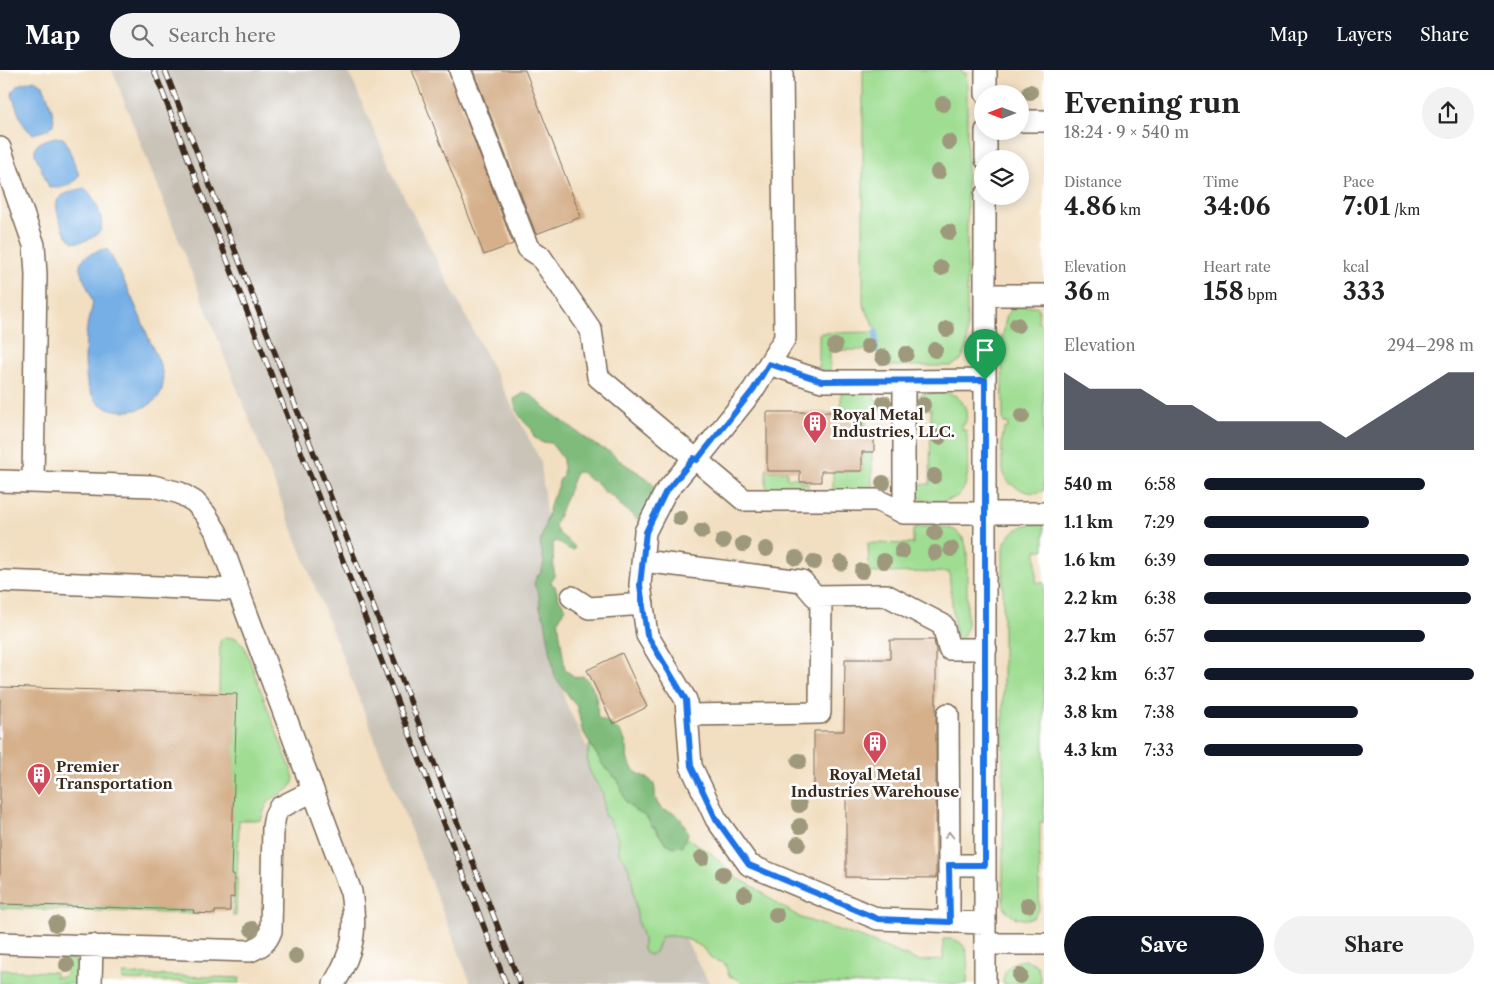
<!DOCTYPE html>
<meta charset="utf-8">
<style>
:root{--surface:#fff;--page:#f2f2f2;--text:#222;--muted:#767676;--accent:#111827}
body{margin:0;font-family:"Libre Caslon Text",serif;background:var(--page);color:var(--text);height:100vh;display:flex;flex-direction:column;font-size:19px;white-space:nowrap}
*{box-sizing:border-box;margin:0}
p{font-size:16px;color:var(--muted)}
.icon{flex:none;width:28px;height:28px;fill:none;stroke:currentColor;stroke-width:2;stroke-linecap:round;stroke-linejoin:round}
.map{position:relative;flex:1;overflow:hidden}
.side{display:flex;flex-direction:column;background:var(--surface);width:450px}
.side>*{flex:none}
.needle{width:32px;rotate:270deg}
.tools{position:absolute;left:974px;top:15px;display:grid;gap:10px}
.tools a{display:grid;place-items:center;width:55px;height:55px;border-radius:50%;background:var(--surface);box-shadow:0 2px 12px #0003;font-size:25px}
.pin{position:absolute;display:grid;place-items:center;width:42px;height:42px;color:#fff;margin:-51px -21px;border-radius:50% 50% 50% 0;rotate:-45deg;box-shadow:0 0 5px #0007}
.pin .icon{rotate:45deg}
.round{display:grid;place-items:center;flex:none;width:52px;height:52px;border-radius:26px;background:var(--page)}
.headline{display:flex;align-items:center;justify-content:space-between;height:85px;padding:0 20px}
h1{font-size:28px;font-weight:700;line-height:38px}
.metrics{display:grid;grid-template-columns:repeat(3,1fr);gap:8px;height:85px;padding:5px 20px}
.metrics div{display:grid;align-content:center}
.metrics b{font-size:25px;font-weight:700}
.metrics small{font-size:14px;font-weight:400}
.metrics p{font-size:14px}
.chart{height:140px;padding:10px 20px}
.chart p{display:flex;justify-content:space-between}
.chart svg{width:100%;height:90px;margin-top:5px;fill:var(--accent);opacity:.7}
.action{display:flex;gap:10px;margin-top:auto;padding:10px 20px}
.action a{flex:1;height:58px;border-radius:30px;background:var(--accent);color:#fff;font-size:20px;font-weight:700;line-height:58px;text-align:center}
.action a+a{background:var(--page);color:var(--text)}
ul{padding:0 20px;list-style:none;font-size:16px}
li{display:grid;grid-template-columns:80px 60px 1fr;align-items:center;height:38px}
li i{height:12px;border-radius:6px;background:var(--accent)}
header{display:flex;align-items:center;gap:30px;box-sizing:border-box;height:70px;padding:0 25px;background:var(--accent);color:#fff}
header strong{font-size:24px}
nav{display:flex;gap:28px;margin-inline-start:auto;font-size:18px}
.search{width:350px;height:45px;background:var(--page);display:flex;align-items:center;gap:12px;box-sizing:border-box;padding:0 18px;border-radius:28px;color:var(--muted);font-size:19px}
main{display:flex;flex:1;min-height:0}
.map>svg:first-child{display:block}
.industrial{fill:#c9c3b8}
.green{fill:#9fdd92;stroke:#6d8458}
.forest{fill:#7fbc7c;stroke:#5d734d}
.water{fill:#75afe5;stroke:#586c82}
.lines{fill:none;stroke-linecap:round;stroke-linejoin:round}
.stream{stroke:#75afe5;stroke-width:5.5}
.building{fill:#d5b08b}
.minor-casing{stroke:#7b6957;stroke-width:24}
.minor{stroke:#fff;stroke-width:21}
.rail-casing{stroke:#3b2a1e;stroke-width:5.5}
.rail{stroke:#fff;stroke-width:4;stroke-dasharray:11;stroke-linecap:butt}
.tree{fill:#9e997b}
.oneway{stroke:#a79f9a}
.route-casing{stroke:#fff;stroke-width:10}
.route{stroke:#1a73e8;stroke-width:6}
.labels{text-anchor:middle;dominant-baseline:central;stroke-width:5;stroke-linejoin:round;paint-order:stroke}
.poi-label{font-size:15px;font-weight:bold;fill:#3b2a1e;stroke:#fff;text-anchor:start}
</style>
<header>
<strong>Map</strong>
<div class="search"><svg class="icon" aria-label="search" viewBox="0 0 24 24"><circle cx="10" cy="10" r="6"/><path d="M15 15l6 6"/></svg>Search here</div>
<nav><a>Map</a><a>Layers</a><a>Share</a></nav>
</header>
<main>
<div class="map">
<svg width="1044" height="914" viewBox="0 0 1044 914">
<rect width="100%" height="100%" fill="#fff"/>
<filter id="ink" filterUnits="userSpaceOnUse"><feTurbulence type="fractalNoise" baseFrequency=".02" numOctaves="2"/><feDisplacementMap in="SourceGraphic" scale="10" xChannelSelector="R" yChannelSelector="G"/><feConvolveMatrix kernelMatrix="1 2 1 2 8 2 1 2 1" color-interpolation-filters="sRGB"/></filter>
<filter id="wash" filterUnits="userSpaceOnUse"><feTurbulence type="fractalNoise" baseFrequency=".0096" numOctaves="4" result="noise"/><feDisplacementMap in="SourceGraphic" scale="20" xChannelSelector="R" yChannelSelector="G"/><feGaussianBlur stdDeviation="1.12" result="paint"/><feColorMatrix in="noise" values="0 0 0 0 0 0 0 0 0 0 0 0 0 0 0 0 0 1.4 0 .05"/><feComposite in="paint" operator="in"/></filter>
<g filter="url(#wash)">
<rect width="100%" height="100%" fill="#f2dfc1"/>
<path class="industrial" d="M112 0H348L395 109 541 392 564 629 636 780 710 914H471Z"/>
<path class="green" d="M863 0H962V3H966L967 11V277L961 290 951 296H881L878 293 877 262 863 234Z
M1026 236H1036L1039 238 1038 253 1044 254V420C1037 424 1029 423 1022 420 1016 417 1009 414 1006 409 1000 398 1001 370 1004 359L1008 358V353H1004L1003 348 1002 267C1008 251 1000 239 1026 236Z
M875 262V280H830V300L828 302 819 299V264L820 263Z
M841 323H872L875 329 881 333V338L872 339V350H866V362H862V342H841Z
M922 324C931 323 943 322 951 324 964 328 969 342 965 354H962V360H966L967 367C967 407 976 437 922 430L915 423 917 415 930 414 931 339H916C914 333 917 327 922 324Z
M862 382H872V420H833V401H862Z
M766 399 767 401H787V408H800V413H808V420L768 419 766 417Z
M1030 454H1044V480H1036V512L1044 513V752H1040L1039 839 1033 848C1018 852 1004 845 1003 830V478C1007 465 1017 457 1030 454Z
M916 457C939 457 964 452 967 482V556L964 565 960 569 955 564 949 502 869 503 868 473 913 474V460Z
M224 567 236 568 244 576 294 708C292 723 281 721 272 729 265 734 264 742 261 750H239L236 846H233L234 805H231L219 623 220 571Z
M590 674 605 698 618 710 626 732 637 742 646 746C651 756 659 763 665 773L681 776 686 767 713 785 737 808 756 818 778 834 801 848 863 868 918 891 943 890V869C973 867 967 892 967 914H743L738 909 729 906C727 902 727 897 725 894 722 891 718 892 714 890 710 888 709 885 706 881 696 871 675 863 661 867L655 882 650 885 645 883 643 879V868L638 853 631 804 626 792 619 783 618 768 608 748 604 746C603 739 605 728 602 722 591 703 583 698 590 674Z
M0 834 200 840V844L0 838Z
M64 886 75 891 78 899 77 914H0V900L55 902V907H63L67 903 62 896Z
M1024 890 1032 892 1038 897 1041 914H1003C1003 900 1010 892 1024 890Z
M123 904 240 908 239 913 123 910Z"/>
<path class="forest" d="M524 323 530 324 546 339 595 375 610 382 620 391 647 408 654 416 656 421 642 447 637 449 617 432 615 427C607 424 601 421 598 413L590 410 581 402H576L555 455C555 463 567 469 573 475L575 478 573 480C566 479 563 474 556 471L553 473 554 506 550 513 555 516 559 529 566 538 558 551 565 600 575 607 583 606C592 613 597 625 597 637 598 642 596 644 599 649 610 651 623 662 626 674 630 686 623 685 633 699 638 706 650 706 654 715 656 719 654 725 656 730 657 733 660 737 662 740 679 742 682 749 688 764L682 776 674 777 665 773 656 759 651 755 646 746 637 742 626 732 618 710 605 698 582 660 577 637 555 607 545 550 540 538 539 525 534 514 537 506 541 503 544 492 540 473 552 429 558 418 559 411 563 405V389L551 373 541 372 534 367 532 359C522 351 515 341 514 329Z"/>
<path class="water" d="M34 10 43 15C46 25 58 48 52 56 48 61 38 62 33 64 21 57 17 38 12 25 13 14 25 13 34 10Z
M55 67 63 68 66 72 79 105C75 115 60 120 49 117L35 84C33 72 46 70 55 67Z
M84 118C92 123 99 138 101 148 101 151 102 156 101 159 99 166 81 174 74 172 66 170 51 136 59 128 64 123 77 120 84 118Z
M104 179 108 180C124 209 137 238 149 269 154 281 162 295 163 308 166 340 122 349 100 334 95 331 91 324 89 319 83 306 85 266 88 251 89 244 94 237 92 230 84 202 64 191 104 179Z"/>
<g class="lines">
<path class="stream" d="M876 262V280"/>
</g>
<g id="blocks">
<path class="building" d="M412 0H448L513 174 484 185Z
M473 0H525L581 147 536 164Z
M767 342H862V362H874V382H862V401H821V412H800V401H767Z
M890 570H934L936 580V808L846 807V727H814V661H844L845 589H890Z
M622 583 647 637 613 654 587 600Z
M0 617 237 624 231 805H234V828L230 827V841H215V844L193 843 194 840 0 834Z"/>
</g>
</g>
<g filter="url(#ink)">
<use href="#blocks" fill-opacity="0" stroke="#7b6957" stroke-width="1"/>
<g class="lines">
<defs>
<path id="minor" d="M460 0 528 178 540 186 591 260 598 307 744 430H877L904 443H1044
M986 24V0
M1020 51H1044
M0 78 34 175 36 204 33 412
M986 89V61
M985 225H1044
M769 294 822 311H904V443
M904 311 985 310
M694 388 665 423 645 462 640 515 647 565 686 630 691 696 716 749 749 795 878 849 985 853
M697 390 753 320 785 268 782 0
M0 411 153 416 180 423 195 432 206 445 217 463 238 520
M643 491 802 511 815 526 886 525 943 555 949 579H986
M0 511 238 520 351 822C357 861 354 880 334 914
M572 527 589 538 643 534
M948 644 949 795H985
M687 645 820 643 821 526
M949 795V852
M0 873 250 881C262 876 267 872 271 861L273 757 275 746 279 738 313 721
M985 874H1044
M91 914 92 875
M985 914V126"/>
</defs>
<use href="#minor" class="minor-casing"/>
<use href="#minor" class="minor"/>
<defs>
<path id="rail" d="M154 0 506 914
M165 0 520 914"/>
</defs>
<use href="#rail" class="rail-casing"/>
<use href="#rail" class="rail"/>
</g>
<g class="tree">
<circle cx="1030" cy="22" r="8"/>
<circle cx="943" cy="34" r="8"/>
<circle cx="949" cy="72" r="8"/>
<circle cx="938" cy="102" r="8"/>
<circle cx="949" cy="162" r="8"/>
<circle cx="941" cy="198" r="8"/>
<circle cx="1017" cy="255" r="8"/>
<circle cx="947" cy="259" r="8"/>
<circle cx="835" cy="276" r="8"/>
<circle cx="868" cy="276" r="8"/>
<circle cx="935" cy="280" r="8"/>
<circle cx="906" cy="284" r="8"/>
<circle cx="883" cy="287" r="8"/>
<circle cx="884" cy="333" r="8"/>
<circle cx="923" cy="335" r="8"/>
<circle cx="1022" cy="346" r="8"/>
<circle cx="939" cy="367" r="8"/>
<circle cx="934" cy="406" r="8"/>
<circle cx="883" cy="413" r="8"/>
<circle cx="680" cy="448" r="8"/>
<circle cx="702" cy="461" r="8"/>
<circle cx="935" cy="463" r="8"/>
<circle cx="723" cy="471" r="8"/>
<circle cx="743" cy="474" r="8"/>
<circle cx="766" cy="479" r="8"/>
<circle cx="951" cy="479" r="8"/>
<circle cx="902" cy="481" r="8"/>
<circle cx="935" cy="483" r="8"/>
<circle cx="796" cy="488" r="8"/>
<circle cx="884" cy="491" r="8"/>
<circle cx="814" cy="492" r="8"/>
<circle cx="841" cy="493" r="8"/>
<circle cx="862" cy="501" r="8"/>
<circle cx="799" cy="691" r="8"/>
<circle cx="799" cy="735" r="8"/>
<circle cx="800" cy="756" r="8"/>
<circle cx="798" cy="774" r="8"/>
<circle cx="702" cy="788" r="8"/>
<circle cx="723" cy="804" r="8"/>
<circle cx="744" cy="824" r="8"/>
<circle cx="1028" cy="835" r="8"/>
<circle cx="776" cy="845" r="8"/>
<circle cx="56" cy="854" r="8"/>
<circle cx="252" cy="859" r="8"/>
<circle cx="296" cy="886" r="8"/>
<circle cx="67" cy="895" r="8"/>
<circle cx="1020" cy="906" r="8"/>
</g>
<defs><path id="oneway-chevron" d="M-2-3.5L2.5 0L-2 3.5" fill="none" stroke-width="1.6" stroke-linecap="round" stroke-linejoin="round" transform="scale(1.25)"/></defs>
<use class="oneway" href="#oneway-chevron" transform="translate(949 765) rotate(-90)"/>
</g>
<g class="lines" filter="url(#ink)">
<defs>
<path id="route" d="M769 294 822 311 985 310V795H949L950 852 878 849 749 795 716 749 691 696 686 630 647 565 640 515 646 462 665 423 694 388 697 390 753 320Z"/>
</defs>
<use href="#route" class="route-casing"/>
<use href="#route" class="route"/>
</g>
<defs>
<symbol id="building-pin" viewBox="-11 -11 22 30"><path d="M0 17L-7.5 6A9.5 9.5 0 1 1 7.5 6Z" fill="#d1495b" stroke="#fff"/><path d="M-4-6H4V6H1V3H-1V6H-4ZM-2.5-4.3h1.7v1.8h-1.7ZM.8-4.3h1.7v1.8H.8ZM-2.5-1h1.7V.8h-1.7ZM.8-1h1.7V.8H.8Z" fill="#fff"/></symbol>
</defs>
<g fill-rule="evenodd">
<use href="#building-pin" x="801" y="339" width="28" height="38"/>
<use href="#building-pin" x="861" y="659" width="28" height="38"/>
<use href="#building-pin" x="25" y="691" width="28" height="38"/>
</g>
<g class="labels">
<g class="poi-label">
<text x="832" y="344">Royal Metal<tspan x="832" dy="17">Industries, LLC.</tspan></text>
<text x="56" y="696">Premier<tspan x="56" dy="17">Transportation</tspan></text>
<text x="875" y="704" text-anchor="middle">Royal Metal<tspan x="875" dy="17">Industries Warehouse</tspan></text>
</g>
</g>
</svg>
<div class="tools">
<a><svg class="needle" viewBox="-14 -14 28 28"><path d="M0-13l5 13h-10z" fill="#e53935"/><path d="M0 13l5-13h-10z" fill="#767676"/></svg></a>
<a><svg class="icon" aria-label="layers" viewBox="0 0 24 24"><path d="M12 4l9 5-9 5-9-5zM3 14l9 5 9-5"/></svg></a>
</div>
<div class="pin" style="left:985px;top:310px;background:#1e9e55"><svg class="icon" aria-label="arrive" viewBox="0 0 24 24"><path d="M6 21V4h12l-3 4 3 4H6"/></svg></div>
</div>
<section class="side">
<div class="headline"><div><h1>Evening run</h1><p>18:24 · 9 × 540 m</p></div><a class="round"><svg class="icon" aria-label="share" viewBox="0 0 24 24"><path d="M12 15V3M7 8l5-5 5 5M5 13v7h14v-7"/></svg></a></div>
<div class="metrics">
<div><p>Distance</p><b>4.86<small> km</small></b></div>
<div><p>Time</p><b>34:06</b></div>
<div><p>Pace</p><b>7:01<small> /km</small></b></div>
</div>
<div class="metrics">
<div><p>Elevation</p><b>36<small> m</small></b></div>
<div><p>Heart rate</p><b>158<small> bpm</small></b></div>
<div><p>kcal</p><b>333</b></div>
</div>
<div class="chart"><p><span>Elevation</span>294–298 m</p>
<svg viewBox="0 0 160 44" preserveAspectRatio="none"><path d="M0 44V6L10 14L20 14L30 14L40 22L50 22L60 30L70 30L80 30L90 30L100 30L110 38L120 30L130 22L140 14L150 6L160 6V44z"/></svg>
</div>
<ul>
<li><b>540 m</b>6:58<i style="width:82%"></i></li>
<li><b>1.1 km</b>7:29<i style="width:61%"></i></li>
<li><b>1.6 km</b>6:39<i style="width:98%"></i></li>
<li><b>2.2 km</b>6:38<i style="width:99%"></i></li>
<li><b>2.7 km</b>6:57<i style="width:82%"></i></li>
<li><b>3.2 km</b>6:37<i style="width:100%"></i></li>
<li><b>3.8 km</b>7:38<i style="width:57%"></i></li>
<li><b>4.3 km</b>7:33<i style="width:59%"></i></li>
</ul>
<div class="action"><a>Save</a><a>Share</a></div>
</section>
</main>
